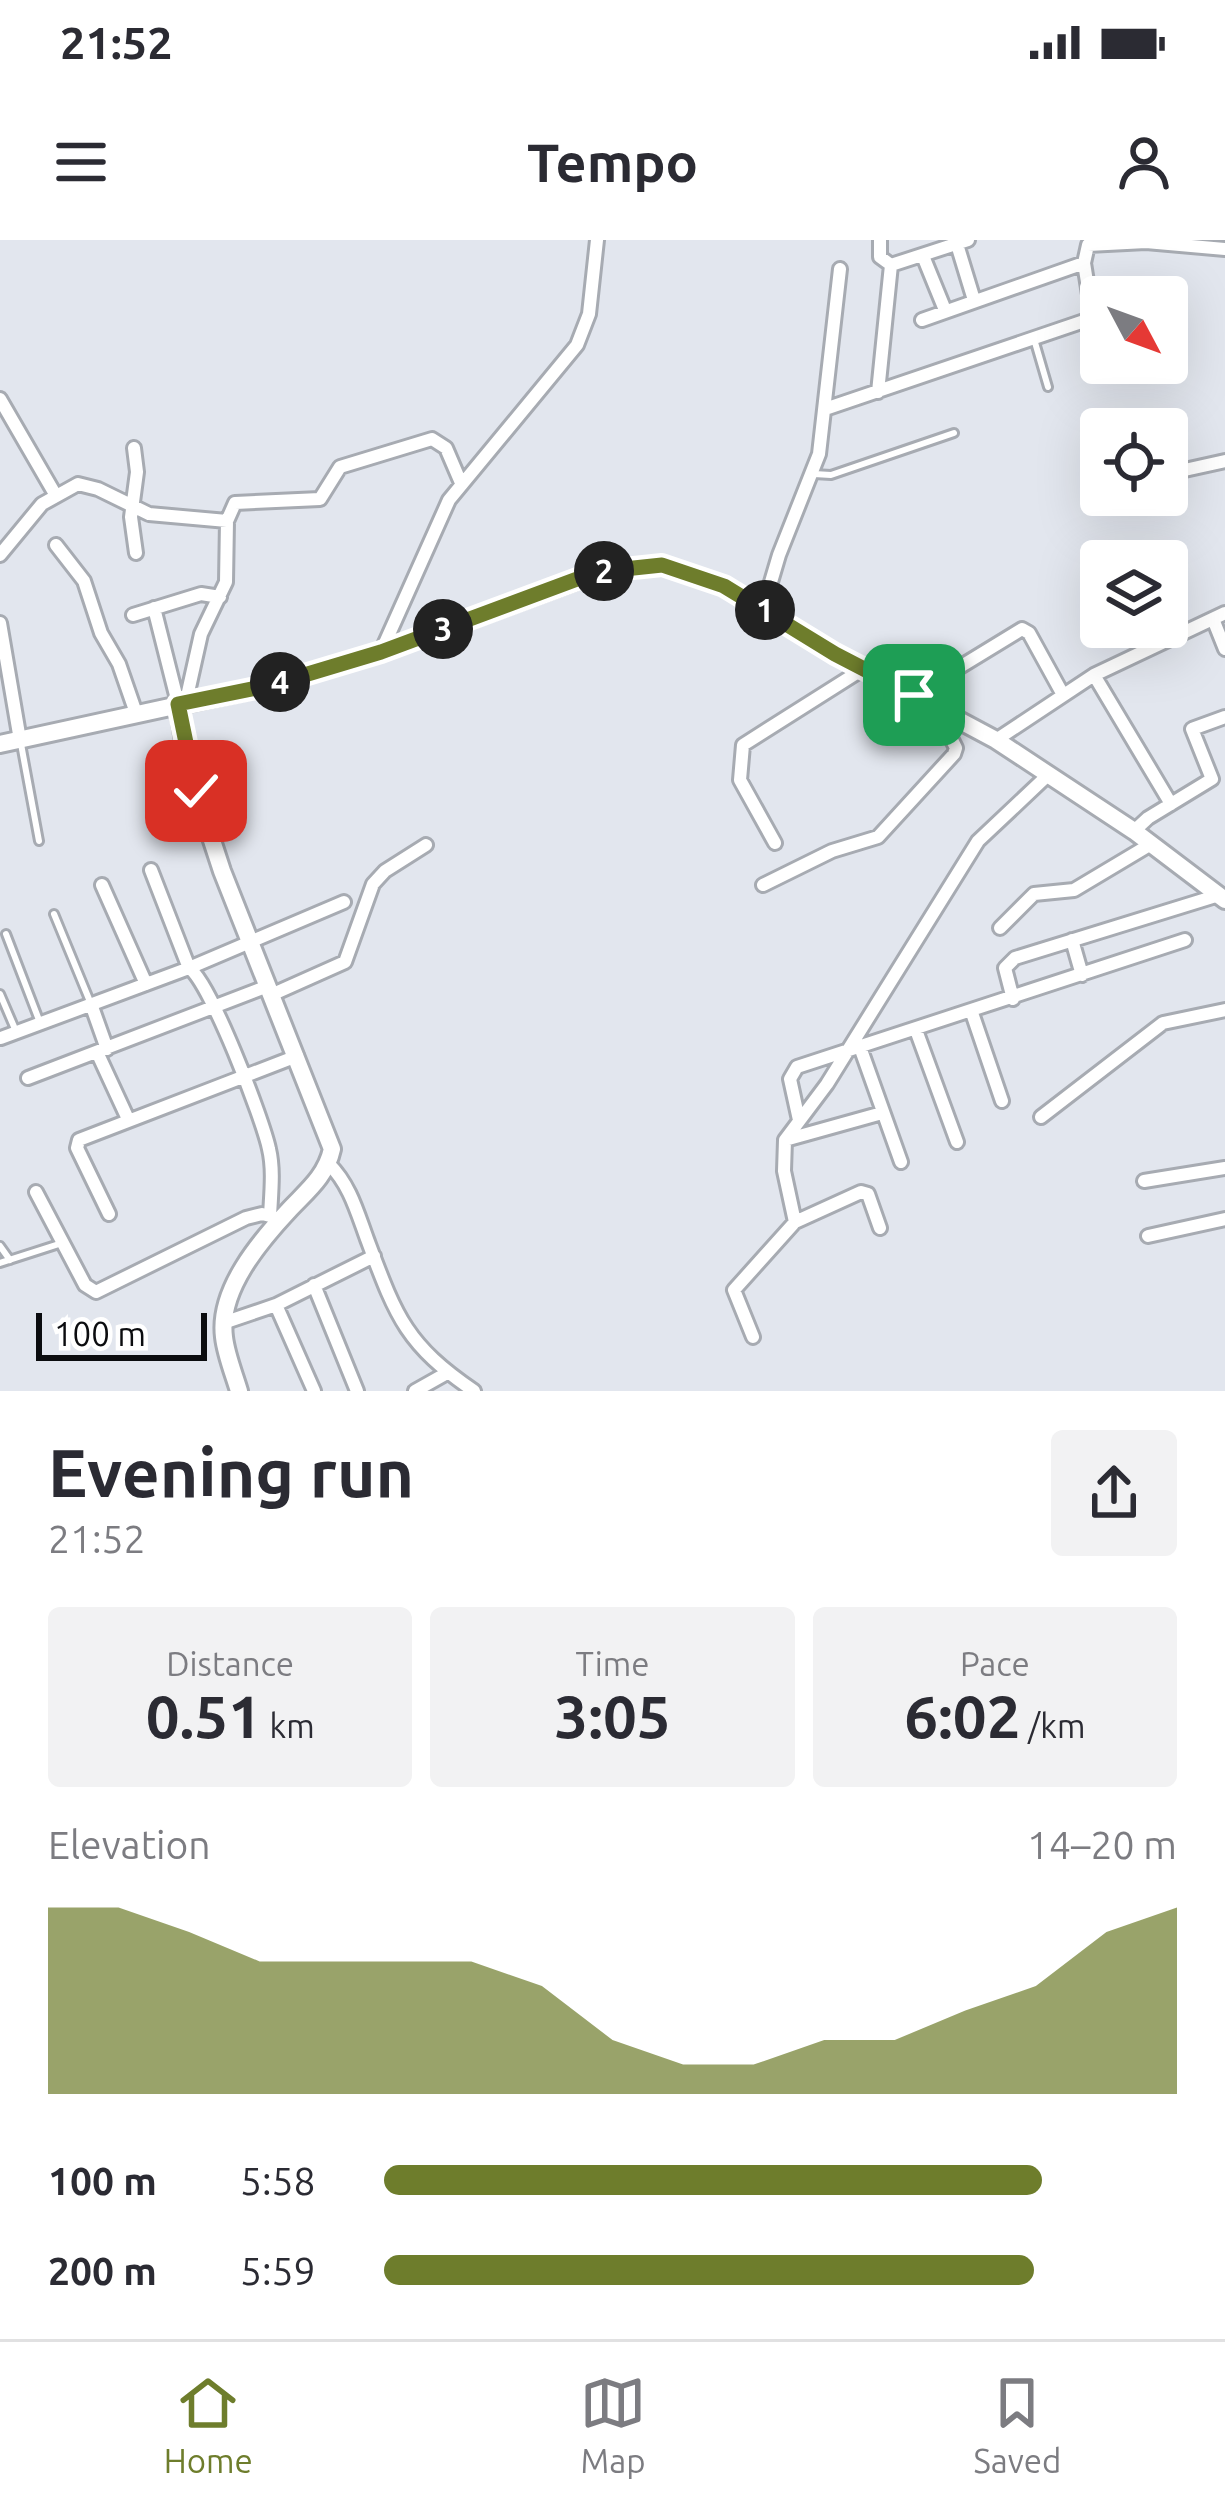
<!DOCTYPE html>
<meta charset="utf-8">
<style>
:root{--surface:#fff;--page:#f2f2f3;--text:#2b2b33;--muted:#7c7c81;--line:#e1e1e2;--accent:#6e7d2c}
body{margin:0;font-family:Ubuntu,sans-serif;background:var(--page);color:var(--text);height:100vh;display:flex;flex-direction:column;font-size:45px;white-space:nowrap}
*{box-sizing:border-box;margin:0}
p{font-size:39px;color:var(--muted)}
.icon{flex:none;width:66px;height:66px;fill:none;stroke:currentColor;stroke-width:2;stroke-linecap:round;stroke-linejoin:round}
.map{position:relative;height:1151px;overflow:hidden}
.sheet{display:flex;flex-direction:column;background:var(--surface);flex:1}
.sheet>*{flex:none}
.needle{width:78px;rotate:131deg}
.controls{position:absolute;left:1080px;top:36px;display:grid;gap:24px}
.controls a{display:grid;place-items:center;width:108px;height:108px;border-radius:12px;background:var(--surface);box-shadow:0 12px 48px #0002;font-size:60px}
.scale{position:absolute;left:36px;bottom:30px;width:171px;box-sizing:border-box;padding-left:12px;border:6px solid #0b0c0f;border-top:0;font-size:33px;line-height:42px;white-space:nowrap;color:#0b0c0f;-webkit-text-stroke:9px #fff;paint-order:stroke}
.pin{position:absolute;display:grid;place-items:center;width:102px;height:102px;color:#fff;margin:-51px;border-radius:24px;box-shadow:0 6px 18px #0006}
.km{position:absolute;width:60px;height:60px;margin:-30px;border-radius:50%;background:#222;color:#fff;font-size:33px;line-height:60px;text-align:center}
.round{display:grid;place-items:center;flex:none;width:126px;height:126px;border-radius:12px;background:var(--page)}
.overview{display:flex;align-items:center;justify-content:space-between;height:204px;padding:0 48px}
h1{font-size:66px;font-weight:700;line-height:90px}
.figures{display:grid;grid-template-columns:repeat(3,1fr);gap:18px;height:204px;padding:12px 48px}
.figures div{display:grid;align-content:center;border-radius:12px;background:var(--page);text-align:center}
.figures b{font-size:60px;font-weight:700}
.figures small{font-size:33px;font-weight:400}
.figures p{font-size:33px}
.chart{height:336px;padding:24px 48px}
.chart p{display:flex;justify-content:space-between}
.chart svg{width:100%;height:216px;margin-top:12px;fill:var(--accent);opacity:.7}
ul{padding:0 48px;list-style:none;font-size:39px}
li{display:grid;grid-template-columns:192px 144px 1fr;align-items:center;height:90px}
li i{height:30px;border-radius:15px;background:var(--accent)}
.status{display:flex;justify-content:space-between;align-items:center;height:84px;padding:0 60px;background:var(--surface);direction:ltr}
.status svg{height:33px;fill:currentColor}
header{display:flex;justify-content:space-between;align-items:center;height:156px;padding:0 48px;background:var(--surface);font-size:54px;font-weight:700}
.dock{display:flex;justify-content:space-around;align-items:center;height:168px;border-top:3px solid var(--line);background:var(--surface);font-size:33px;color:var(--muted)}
.dock a{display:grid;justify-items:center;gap:6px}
.dock .active{color:var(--accent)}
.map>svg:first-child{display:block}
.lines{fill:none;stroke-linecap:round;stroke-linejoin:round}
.lane-casing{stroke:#a7abb2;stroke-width:12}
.street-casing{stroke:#a7abb2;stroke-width:18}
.secondary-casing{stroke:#a7abb2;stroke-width:22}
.lane{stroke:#fff;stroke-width:6}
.street{stroke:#fff;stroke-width:12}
.secondary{stroke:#fff;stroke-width:16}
.route-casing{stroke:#fff;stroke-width:24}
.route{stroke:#6e7d2c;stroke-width:15}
</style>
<div class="status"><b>21:52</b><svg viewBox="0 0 49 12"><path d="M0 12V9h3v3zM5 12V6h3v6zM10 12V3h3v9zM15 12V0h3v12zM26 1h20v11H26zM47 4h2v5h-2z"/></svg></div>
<header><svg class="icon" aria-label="menu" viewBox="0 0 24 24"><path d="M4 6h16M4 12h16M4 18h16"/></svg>Tempo<svg class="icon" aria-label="person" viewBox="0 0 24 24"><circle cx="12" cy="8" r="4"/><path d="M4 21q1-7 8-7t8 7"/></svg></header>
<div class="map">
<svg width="1225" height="1151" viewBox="0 0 1225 1151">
<rect width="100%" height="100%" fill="#e2e6ee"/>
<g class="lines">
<defs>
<path id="lane" d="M1034 99 1048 147
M814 234 831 235 954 193
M21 504 39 601
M54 674 91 764
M6 694 39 780
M0 754 15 789
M0 1006 10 1020
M0 1023 59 1004"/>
<path id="street" d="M880 0V17L891 25 968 0
M956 1 974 60
M923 16 945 70
M922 80 1084 23
M1097 105 1084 23 1088 5 1146 2 1225 9
M878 152 891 25
M0 159 55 254
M825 169 1093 78
M134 208 137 232 131 277 136 313
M1171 233 1225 221
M56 305 84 341 101 393 119 424 136 473
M0 315 42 264 78 244 98 249 149 274 227 281
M154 368 178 463
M763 369 779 315 819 214 840 29
M133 375 201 354 220 357
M1213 379 1225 409
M0 383 20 500
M381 412 449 260 577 105 589 74 597 0
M1094 435 1171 564
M914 455 1022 389 1029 393 1062 453
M186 461 201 394 226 342 227 281 235 263 320 259 340 227 432 199 446 208 461 243
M996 500 1094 435 1225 373
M1134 591 1148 578 1212 539 1192 489 1225 477
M775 603 740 540 743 505 863 429
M151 630 189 728C210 741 263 880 269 909 274 930 271 954 270 976
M102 645 146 744
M763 645 832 611 878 597 954 514 956 508 948 492 954 477
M1000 688 1034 654 1074 650 1151 604
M1072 700 1082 735
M271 755 345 722 373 644 385 631 426 605
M1013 759 1005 728 1015 718 1219 655
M91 764 107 809
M972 773 1002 861
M916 790 957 902
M1 798 189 728 344 662
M860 807 901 922
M97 812 128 879
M28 838 268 746
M1041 877 1163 783 1225 770
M799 880 790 839 797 827 1185 700
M785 900 882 873
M329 924C350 945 357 972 367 999 396 1076 405 1104 474 1151
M1144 941 1225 928
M36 952 85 1045 96 1052 246 978 262 974 274 977
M109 974 77 908 79 900 297 816
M795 982 861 952 868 954 880 988
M1148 996 1225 979
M314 1045 357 1151
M276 1065 314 1151
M223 1083 276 1065 374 1016
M753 1097 734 1050 795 982 784 931 785 900 827 844 978 601 1049 534
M415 1151 447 1133"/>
<path id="secondary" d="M178 463 188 527 222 631 332 909C326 936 308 950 290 969 260 1001 218 1050 224 1097 226 1115 234 1134 239 1151
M0 504 271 445 381 412 596 333 662 325 724 346 835 414 996 500 1134 591 1225 660"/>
</defs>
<use href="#lane" class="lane-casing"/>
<use href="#street" class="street-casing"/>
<use href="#secondary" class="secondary-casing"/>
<use href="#lane" class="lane"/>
<use href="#street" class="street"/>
<use href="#secondary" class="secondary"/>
</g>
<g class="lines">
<defs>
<path id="route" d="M196 551 178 464 271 445 381 412 596 332 662 325 724 346 835 414 914 455"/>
</defs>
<use href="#route" class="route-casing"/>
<use href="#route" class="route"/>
</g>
</svg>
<div class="controls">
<a><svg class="needle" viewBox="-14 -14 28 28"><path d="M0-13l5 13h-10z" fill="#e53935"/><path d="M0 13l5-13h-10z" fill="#7c7c81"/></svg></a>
<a><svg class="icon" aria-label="locate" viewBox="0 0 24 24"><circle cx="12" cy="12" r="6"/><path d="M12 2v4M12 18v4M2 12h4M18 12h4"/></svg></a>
<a><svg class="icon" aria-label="layers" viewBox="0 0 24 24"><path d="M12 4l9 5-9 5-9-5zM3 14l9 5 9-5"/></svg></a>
</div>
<div class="scale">100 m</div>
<div class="pin" style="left:914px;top:455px;background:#1e9e55"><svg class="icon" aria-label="arrive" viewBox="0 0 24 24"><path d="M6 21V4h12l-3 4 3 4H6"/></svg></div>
<div class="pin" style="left:196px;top:551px;background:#d93025"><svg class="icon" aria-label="check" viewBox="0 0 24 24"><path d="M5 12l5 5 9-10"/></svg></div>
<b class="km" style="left:765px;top:370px">1</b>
<b class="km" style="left:604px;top:331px">2</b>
<b class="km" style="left:443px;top:389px">3</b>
<b class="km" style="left:280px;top:442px">4</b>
</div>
<section class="sheet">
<div class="overview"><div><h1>Evening run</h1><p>21:52</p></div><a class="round"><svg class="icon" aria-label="share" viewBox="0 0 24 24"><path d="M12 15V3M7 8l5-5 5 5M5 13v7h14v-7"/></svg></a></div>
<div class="figures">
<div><p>Distance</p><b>0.51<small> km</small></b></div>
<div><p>Time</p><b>3:05</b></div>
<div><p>Pace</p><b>6:02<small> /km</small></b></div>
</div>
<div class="chart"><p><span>Elevation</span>14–20 m</p>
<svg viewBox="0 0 160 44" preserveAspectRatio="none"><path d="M0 44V6L10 6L20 11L30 17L40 17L50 17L60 17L70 22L80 33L90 38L100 38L110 33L120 33L130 27L140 22L150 11L160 6V44z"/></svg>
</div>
<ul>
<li><b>100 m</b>5:58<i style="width:83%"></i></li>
<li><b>200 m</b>5:59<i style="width:82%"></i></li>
</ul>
</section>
<nav class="dock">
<a class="active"><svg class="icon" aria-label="home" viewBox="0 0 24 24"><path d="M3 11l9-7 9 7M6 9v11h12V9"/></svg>Home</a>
<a><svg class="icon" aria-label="map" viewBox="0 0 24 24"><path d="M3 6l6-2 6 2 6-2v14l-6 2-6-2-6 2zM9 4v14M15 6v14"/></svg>Map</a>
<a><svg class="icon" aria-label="saved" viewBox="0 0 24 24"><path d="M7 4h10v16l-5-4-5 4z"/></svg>Saved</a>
</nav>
